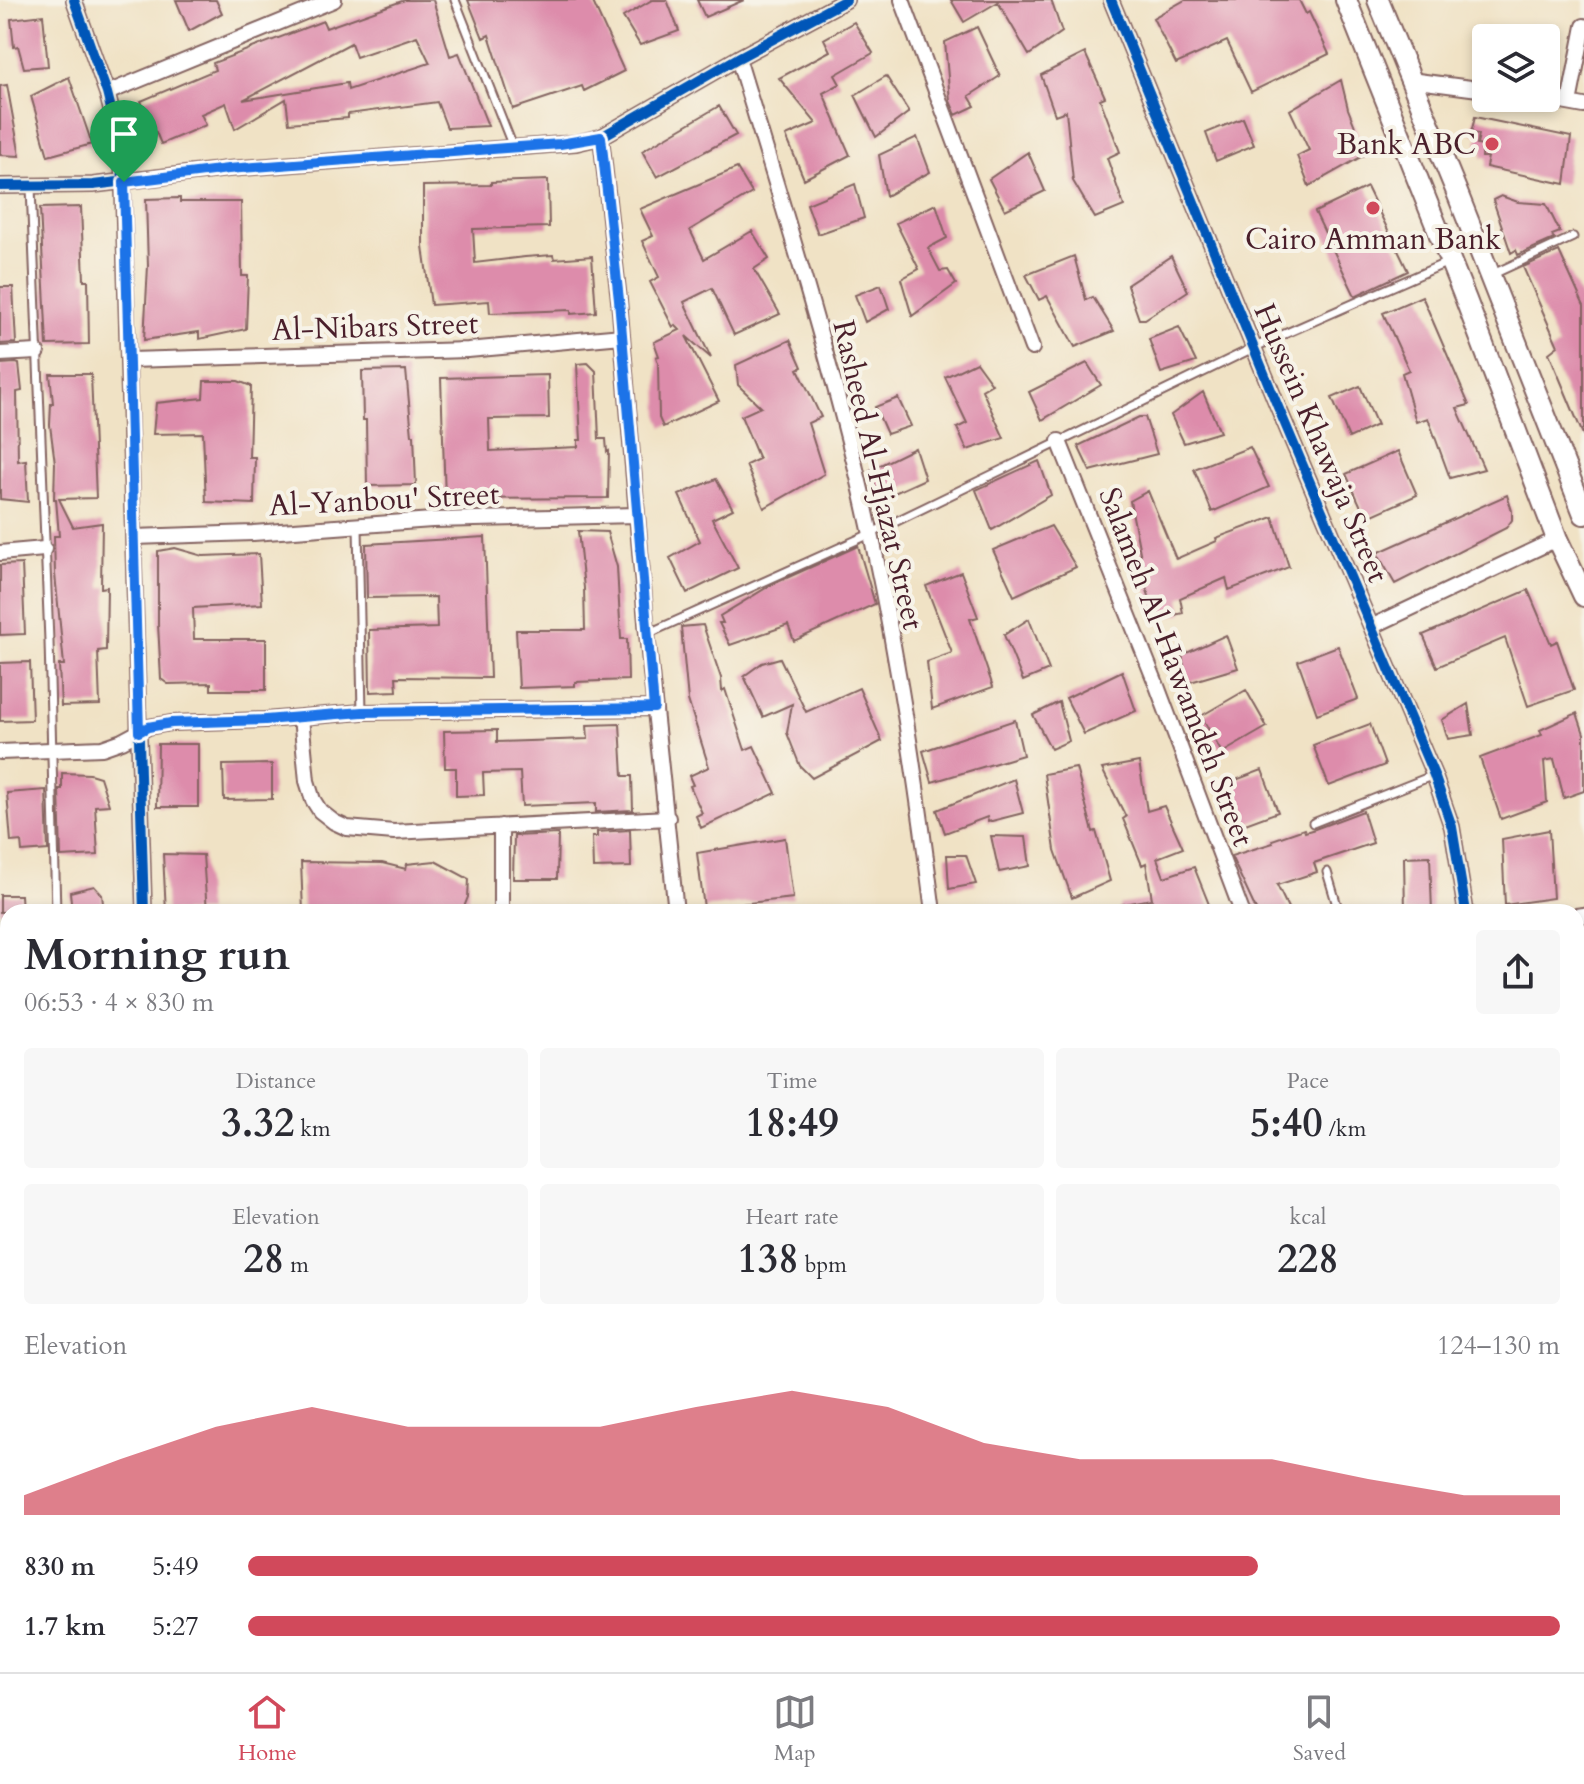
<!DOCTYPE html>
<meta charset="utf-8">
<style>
:root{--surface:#fff;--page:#f7f7f7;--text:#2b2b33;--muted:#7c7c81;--line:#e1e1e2;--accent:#d1495b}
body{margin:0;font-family:Cardo,serif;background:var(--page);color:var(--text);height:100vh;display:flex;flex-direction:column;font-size:30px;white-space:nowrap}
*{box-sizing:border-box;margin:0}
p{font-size:26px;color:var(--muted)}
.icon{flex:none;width:44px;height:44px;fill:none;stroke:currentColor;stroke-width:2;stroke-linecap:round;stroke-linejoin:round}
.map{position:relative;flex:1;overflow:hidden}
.sheet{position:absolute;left:0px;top:904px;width:1584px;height:768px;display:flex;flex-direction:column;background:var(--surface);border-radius:24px 24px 0 0;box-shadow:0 4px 12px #0003}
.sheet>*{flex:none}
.buttons{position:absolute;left:1472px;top:24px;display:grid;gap:16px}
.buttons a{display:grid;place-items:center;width:88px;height:88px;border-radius:8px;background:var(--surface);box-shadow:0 4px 12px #0003;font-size:40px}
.pin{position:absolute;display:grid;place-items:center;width:68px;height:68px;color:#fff;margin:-82px -34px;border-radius:50% 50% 50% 0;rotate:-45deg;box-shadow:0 0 8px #0007}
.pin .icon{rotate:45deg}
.round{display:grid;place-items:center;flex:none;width:84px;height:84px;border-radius:8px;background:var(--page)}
.summary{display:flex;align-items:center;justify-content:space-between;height:136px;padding:0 24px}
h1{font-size:44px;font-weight:700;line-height:60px}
.figures{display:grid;grid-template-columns:repeat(3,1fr);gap:12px;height:136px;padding:8px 24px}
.figures div{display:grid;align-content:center;border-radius:8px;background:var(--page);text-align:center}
.figures b{font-size:40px;font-weight:700}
.figures small{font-size:22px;font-weight:400}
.figures p{font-size:22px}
.chart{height:224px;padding:16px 24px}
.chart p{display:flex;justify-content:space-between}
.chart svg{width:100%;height:144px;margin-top:8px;fill:var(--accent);opacity:.7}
ul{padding:0 24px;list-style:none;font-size:26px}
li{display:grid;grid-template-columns:128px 96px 1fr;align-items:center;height:60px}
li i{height:20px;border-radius:10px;background:var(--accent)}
.tab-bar{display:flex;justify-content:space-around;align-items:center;height:112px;border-top:2px solid var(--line);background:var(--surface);font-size:22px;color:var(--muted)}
.tab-bar a{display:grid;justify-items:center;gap:4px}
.tab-bar .current{color:var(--accent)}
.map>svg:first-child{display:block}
.building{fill:#dd8cab;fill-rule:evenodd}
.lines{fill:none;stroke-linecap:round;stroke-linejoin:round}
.service-casing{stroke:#846361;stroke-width:11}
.minor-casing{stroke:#846361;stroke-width:18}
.secondary-casing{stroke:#846361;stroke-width:24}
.service{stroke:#fff;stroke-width:7}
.minor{stroke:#fff;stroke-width:14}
.secondary{stroke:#fff;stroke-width:20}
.cycleway-casing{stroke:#f7f3e8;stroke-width:15}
.cycleway{stroke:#0057b8;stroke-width:10}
.route-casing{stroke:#fff;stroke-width:16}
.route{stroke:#1a73e8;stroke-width:10}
.poi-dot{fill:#d1495b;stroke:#f7f3e8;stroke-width:3}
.labels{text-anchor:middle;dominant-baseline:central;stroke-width:8;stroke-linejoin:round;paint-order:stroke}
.poi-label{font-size:30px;fill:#4a1f2b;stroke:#f7f3e8;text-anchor:end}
.street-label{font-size:30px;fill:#4a1f2b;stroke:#f7f3e8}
</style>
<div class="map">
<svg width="1584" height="1672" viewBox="0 0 1584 1672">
<rect width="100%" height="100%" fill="#f7f3e8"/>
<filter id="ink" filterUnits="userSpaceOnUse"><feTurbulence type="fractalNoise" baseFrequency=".0125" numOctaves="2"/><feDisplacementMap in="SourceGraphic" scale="16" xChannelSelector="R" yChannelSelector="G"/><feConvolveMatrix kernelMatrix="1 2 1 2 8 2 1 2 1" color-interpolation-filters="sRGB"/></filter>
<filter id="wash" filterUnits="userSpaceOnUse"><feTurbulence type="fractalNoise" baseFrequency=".006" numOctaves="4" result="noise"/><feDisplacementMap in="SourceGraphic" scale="32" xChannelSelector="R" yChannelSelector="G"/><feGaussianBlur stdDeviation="1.8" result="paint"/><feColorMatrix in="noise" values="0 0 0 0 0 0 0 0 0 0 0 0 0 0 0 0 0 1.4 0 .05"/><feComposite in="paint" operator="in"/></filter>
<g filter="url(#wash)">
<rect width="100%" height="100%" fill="#f0e2c5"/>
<g id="blocks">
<path class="building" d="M176 0H216L222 13 189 31Z
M405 0H433L450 56 459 53 488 126 447 128 437 102 348 114V118L289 123 286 99 235 129 226 103 201 114 206 125 161 144 156 132 154 133 141 101 215 70 213 63 323 21 326 28ZM417 36 430 63 348 90 347 83 243 100 351 43 356 57Z
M468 0H592L624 71 584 91 582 86 513 109 489 35 483 38Z
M652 0H667L679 31 640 45 623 17Z
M697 0H744L705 17Z
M951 0H1051L1062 32 1029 55 998 2 964 22Z
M1185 0H1299L1306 14 1309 12 1329 54 1251 92 1227 41 1176 64 1153 18Z
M43 15 48 66 24 68 18 46 14 47 11 19Z
M854 22 873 53 835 75 840 84 823 93 850 155 804 179 786 136 816 123 779 78 830 51 824 39Z
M977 27 1000 76 969 96 975 106 956 115 950 101 945 42Z
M1085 53 1105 97 1100 99 1120 152 1107 158 1124 206 1095 218 1073 181 1066 111 1055 115 1041 75Z
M886 76 909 112 876 137 855 95Z
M69 77 92 144 48 156 31 96Z
M1341 80 1348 109 1366 154 1309 186 1297 156 1309 150 1290 110Z
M7 85 20 156 0 155V86Z
M719 106 736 135 657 177 642 151Z
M1475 117 1571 137 1565 184 1486 167 1488 157H1482L1483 146 1477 145 1479 134 1471 133Z
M1243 118 1254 145 1216 161 1206 133Z
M917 137 930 172 886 196 879 155Z
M1028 152 1045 191 1005 210 989 179Z
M737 168 752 193 690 230 704 259 752 231 769 259 754 269 780 314 734 335 712 288 684 302 711 358 686 336 719 401 663 427 659 418 658 363 656 357 659 356 654 342 680 330 675 325 673 327 650 282 659 277 642 241 653 236 640 209Z
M548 180 549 227 473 229 475 263 525 257 553 255 554 259 592 256 596 312 571 314V310L490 313 489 301 431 305 423 246V186L491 185V182Z
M855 184 864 218 818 234 807 204Z
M1367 187 1408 271 1355 296 1315 212Z
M1501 196 1518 202 1546 204 1560 232 1552 235 1554 239 1518 255 1516 250 1511 253 1493 200Z
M180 198V202H241L242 276H248L246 329 199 339V332L144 340 148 266 146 199Z
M936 204 947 238 928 248 940 271 948 270 956 284 912 316 901 279 919 269 896 223Z
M81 207 84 280H88L89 344 47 345 40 208Z
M1559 251 1584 306V437L1549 353 1558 346 1523 267Z
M1074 256 1086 300 1093 297 1114 331 1075 347 1047 296 1039 300 1026 275Z
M1171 256 1188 291 1145 319H1139L1127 285Z
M881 285 889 309 865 322 855 295Z
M0 287H13L16 343 0 344Z
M1422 296 1469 405 1457 408 1484 469 1450 478 1428 418 1416 422 1402 373 1409 370 1383 313Z
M1179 327 1196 362 1161 373 1149 339Z
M790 340 802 367 798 369 821 417 808 423 824 474 764 508 746 465 759 459 741 416 761 407 738 385 736 365Z
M976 362 992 384 982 390 1004 438 967 450 957 428 967 423 945 377Z
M16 363 19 364 22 391 17 392 18 461 26 460 28 502 0 499V364Z
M588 363 596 371 599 439H606L607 452 609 451 608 498 445 499 441 378 548 375 549 418 489 419 490 451 578 447V440H581L577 364Z
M1087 363 1101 385 1042 420 1029 392Z
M406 370 412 435H414L416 485 367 486 366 420H363L362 371Z
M50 374H91L96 498 59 499 73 527 102 523 101 588 107 587 106 650 98 651 100 705 61 706 59 665H64L55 574 54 536H59L56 499H54L55 463 50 425 51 403H53Z
M204 381H238L251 386 249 457H255L254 504 206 502 203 433 153 434 156 403 203 398Z
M1360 386 1377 425 1349 438 1332 398Z
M1203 392 1220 432 1184 443 1171 415Z
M898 398 911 426 887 434 875 407Z
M1139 417H1145L1157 454 1090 471 1078 446Z
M1250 447 1269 487 1212 512 1194 469Z
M915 448 925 479 879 500 870 470Z
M1398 451 1417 495 1366 518 1346 474Z
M1039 461 1051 495 992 530 976 490Z
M716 479 733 509 712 519 738 568 687 593 670 558 700 541 679 495Z
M1148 491 1176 559 1217 541 1216 538 1273 517 1289 567 1229 590 1226 578 1180 598 1183 613 1157 619 1138 564 1142 563 1130 501Z
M1507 495 1512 511V520L1506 528 1395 584 1377 553Z
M1051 526 1076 567 1014 596 993 550Z
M578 531 607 532 617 567 621 639H627L628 680 575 682V686L519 688 516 630H585L584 588Z
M485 537 490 678 396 677 397 691 370 692 369 630 437 628 436 597 367 598 366 544Z
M858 546 875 604 794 641 788 625 730 645 719 623H723L720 616 771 585Z
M175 548 203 556 259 554 262 604 193 608 194 639H266V690H211V683L168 684 161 679 158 624V551Z
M22 564 25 634 0 635V565Z
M961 572 978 617 970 619 993 687 932 709 927 662 952 653 926 586Z
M1528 590 1551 644 1557 641 1574 690 1528 706 1505 638 1437 667 1423 635Z
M1029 619 1049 670 1023 681 1004 635Z
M703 625 721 678 722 691 725 689 745 750 754 746 776 793 701 828 696 816 702 813 690 786 693 785 689 776 709 767 688 700 681 627Z
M1226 635 1238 668 1187 683 1182 655Z
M1338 646 1358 699 1317 714 1298 661Z
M780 658 806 712 859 688 882 741 812 778 800 766 787 733 792 704 763 717 744 676 762 663Z
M30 662 32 720 0 721V663Z
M1122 671 1136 711 1084 734 1066 698Z
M1246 690 1267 727 1222 753 1201 716Z
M1059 702 1069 741 1051 749 1033 715Z
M1468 704 1473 735 1448 739 1442 720Z
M1577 713 1584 734V791L1564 798 1554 759 1544 761 1547 802 1501 819 1480 758 1542 735 1540 730Z
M1015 720 1023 755 932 782 923 751Z
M620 724 623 776H632L633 810 596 812V803L522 806 520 772 483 773 484 795 456 796V768H445L444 731 497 730V742L588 739 587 725Z
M1370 724 1385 765 1329 786 1313 745Z
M158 744H198V807H157Z
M1139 762 1147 811 1164 806 1183 848 1157 858 1164 877 1194 867 1212 912H1120L1119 905 1152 899 1146 863 1142 865 1123 819 1126 817 1102 769Z
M272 764V799L224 800 223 765Z
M1076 768 1093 832 1096 831 1110 881 1072 898 1055 850 1044 774Z
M1262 770 1278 812 1240 826 1225 784Z
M62 773 90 774 100 777 109 805 95 806 98 855 61 857 59 789H62Z
M1014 779 1023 813 988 822 987 817 945 833 937 810Z
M46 790 48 850 22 852 21 841 11 842 7 793Z
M1363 811 1373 843 1314 863 1317 872 1277 885 1290 912H1257L1231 856 1273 843 1272 840 1304 829 1305 832 1315 829Z
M630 830 631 867 593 868 592 837H597V832Z
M1549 830 1553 898 1505 905 1502 839Z
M558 834 557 879H513L514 836Z
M991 836 1026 837 1030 866 999 872Z
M785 838 793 898 704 908 697 853Z
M163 854 203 855 207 912H166Z
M947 855H966L976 884 949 889Z
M1430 856 1432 912H1405L1404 857Z
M435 861 469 879 468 897 462 912H303L301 862 382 863 406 869 407 864Z
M94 886 102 895 104 912H72L70 892Z
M0 895H21L22 912H0Z"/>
</g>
</g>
<g filter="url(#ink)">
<use href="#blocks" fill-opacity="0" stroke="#846361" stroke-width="2"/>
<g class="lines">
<defs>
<path id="service" d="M455 0 513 147
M31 187 49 641 56 912
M1491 275 1573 237
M358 527 362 712
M647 634 870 534 1255 347 1448 262
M1313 823 1434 775
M1327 872 1339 912
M1015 1672V1664
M1372 1672 1373 1664"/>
<path id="minor" d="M74 0 107 93 122 153 144 912
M902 0 1032 348
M1111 0 1278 407 1434 775 1452 827 1466 912
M738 58C779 193 821 328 855 465 891 611 914 762 933 912
M1410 80 1486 90
M107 93 334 0
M1540 98 1584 106
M1569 103 1584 26
M601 137 619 300 647 634 676 912
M0 186 93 185 228 169 576 143 601 137 738 58 846 0
M0 354 37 352
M130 360 468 350 622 336
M1059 441 1157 686 1242 912
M134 537 253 533 432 520 637 515
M0 553 44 549
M1373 626 1557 539
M301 717 307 781 313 800 320 811 334 822 347 828 394 832 668 818
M0 752 102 748 122 741 148 727 171 723 265 720 362 712 654 708
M501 912V826
M1576 916 1584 915
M0 1353 8 1356
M0 1567 8 1569
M1576 1598 1584 1600
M1576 1615H1584
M669 1664 672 1672
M1527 1664 1529 1672
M337 1672 339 1664
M1098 1672 1099 1664
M1542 1672V1664"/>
<path id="secondary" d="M1346 0 1466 300 1557 539 1584 596
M1378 0 1456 190 1584 514"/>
</defs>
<use href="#service" class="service-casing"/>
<use href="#minor" class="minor-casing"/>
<use href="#secondary" class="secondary-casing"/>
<use href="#service" class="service"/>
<use href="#minor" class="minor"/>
<use href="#secondary" class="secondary"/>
<defs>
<path id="cycleway" d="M74 0 107 93 122 153 144 912
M1111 0 1278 407 1434 775 1452 827 1466 912
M0 186 93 185 228 169 576 143 601 137 738 58 846 0"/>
</defs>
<use href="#cycleway" class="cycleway-casing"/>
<use href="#cycleway" class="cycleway"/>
</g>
</g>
<g class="lines" filter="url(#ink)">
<defs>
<path id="route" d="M601 137 619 300 654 708 362 712 265 720 171 723 148 727 139 732 124 182 228 169 560 144Z"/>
</defs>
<use href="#route" class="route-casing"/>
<use href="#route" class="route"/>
</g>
<g class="poi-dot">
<circle cx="1492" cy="144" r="8"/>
<circle cx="1373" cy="208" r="8"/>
</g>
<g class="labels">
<g class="poi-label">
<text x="1476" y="144">Bank ABC</text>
<text x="1373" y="239" text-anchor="middle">Cairo Amman Bank</text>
</g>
<g class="street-label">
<text transform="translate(375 327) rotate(-2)">Al-Nibars Street</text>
<text transform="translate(1321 443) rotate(67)">Hussein Khawaja Street</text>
<text transform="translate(878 475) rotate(77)">Rasheed Al-Hjazat Street</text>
<text transform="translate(384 500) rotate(-3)">Al-Yanbou' Street</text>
<text transform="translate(1176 667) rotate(69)">Salameh Al-Hawamdeh Street</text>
</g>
</g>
</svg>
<div class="buttons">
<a><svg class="icon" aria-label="layers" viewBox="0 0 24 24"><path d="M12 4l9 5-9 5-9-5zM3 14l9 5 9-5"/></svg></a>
</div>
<div class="pin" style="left:124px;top:182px;background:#1e9e55"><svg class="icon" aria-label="arrive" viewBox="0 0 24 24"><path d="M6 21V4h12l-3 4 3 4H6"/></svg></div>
<section class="sheet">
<div class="summary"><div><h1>Morning run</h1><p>06:53 · 4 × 830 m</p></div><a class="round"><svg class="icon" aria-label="share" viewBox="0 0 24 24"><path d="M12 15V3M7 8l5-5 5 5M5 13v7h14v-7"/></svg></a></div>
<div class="figures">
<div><p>Distance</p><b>3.32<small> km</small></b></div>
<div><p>Time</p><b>18:49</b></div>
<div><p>Pace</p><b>5:40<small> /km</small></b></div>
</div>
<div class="figures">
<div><p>Elevation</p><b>28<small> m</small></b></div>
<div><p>Heart rate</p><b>138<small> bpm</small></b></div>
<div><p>kcal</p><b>228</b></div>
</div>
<div class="chart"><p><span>Elevation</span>124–130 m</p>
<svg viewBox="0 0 160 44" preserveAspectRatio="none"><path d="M0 44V38L10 27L20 17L30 11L40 17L50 17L60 17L70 11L80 6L90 11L100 22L110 27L120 27L130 27L140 33L150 38L160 38V44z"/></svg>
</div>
<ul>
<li><b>830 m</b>5:49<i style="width:77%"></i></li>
<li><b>1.7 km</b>5:27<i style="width:100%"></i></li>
</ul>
</section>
</div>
<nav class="tab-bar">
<a class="current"><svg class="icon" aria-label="home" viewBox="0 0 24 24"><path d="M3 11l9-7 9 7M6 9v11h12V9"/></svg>Home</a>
<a><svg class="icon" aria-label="map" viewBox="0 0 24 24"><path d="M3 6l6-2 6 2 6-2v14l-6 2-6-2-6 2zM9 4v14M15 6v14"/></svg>Map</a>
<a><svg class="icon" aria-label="saved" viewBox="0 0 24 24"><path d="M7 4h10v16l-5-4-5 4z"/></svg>Saved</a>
</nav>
